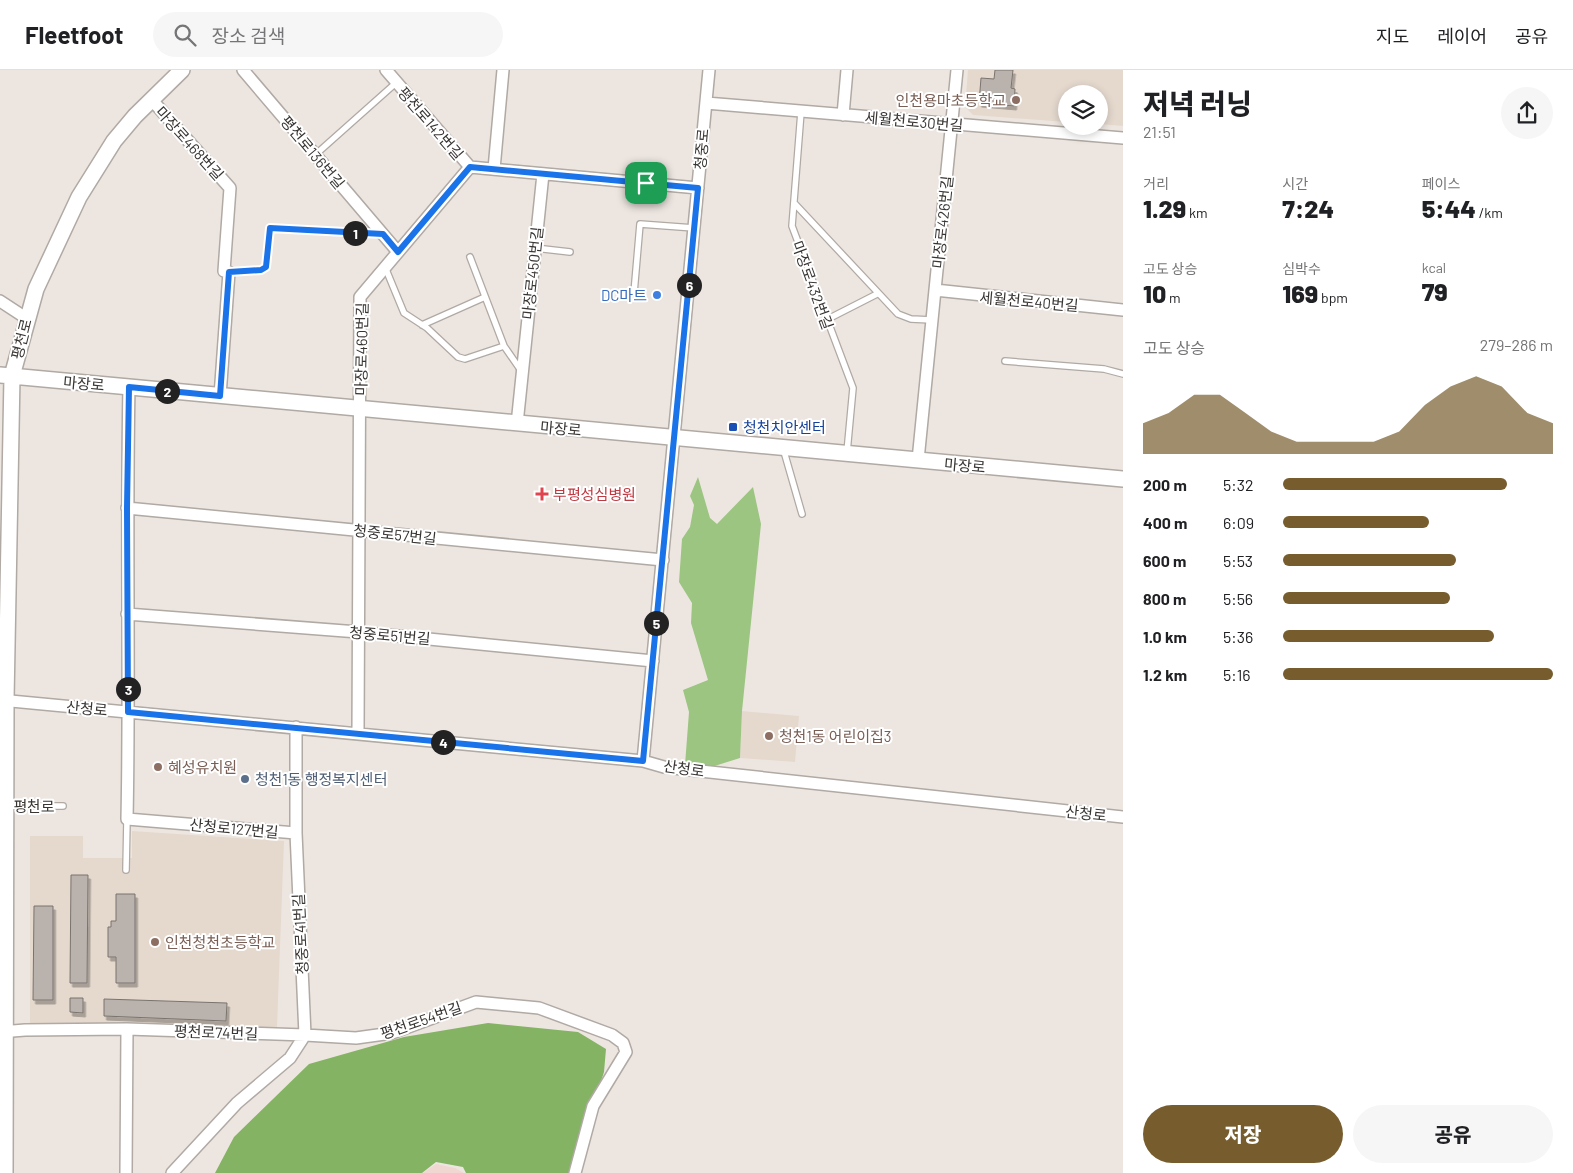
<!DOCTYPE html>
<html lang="ko">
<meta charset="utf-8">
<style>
:root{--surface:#fff;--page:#f6f6f6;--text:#202124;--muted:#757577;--line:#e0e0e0;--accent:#775d2e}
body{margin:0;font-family:Barlow,"Noto Sans KR",sans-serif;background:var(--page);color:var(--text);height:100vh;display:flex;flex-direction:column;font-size:19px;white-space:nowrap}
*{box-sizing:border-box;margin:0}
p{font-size:16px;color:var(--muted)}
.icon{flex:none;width:28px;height:28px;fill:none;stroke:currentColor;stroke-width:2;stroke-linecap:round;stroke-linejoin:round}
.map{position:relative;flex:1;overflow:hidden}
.side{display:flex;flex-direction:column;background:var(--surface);width:450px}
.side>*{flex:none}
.fabs{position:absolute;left:1058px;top:15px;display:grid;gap:10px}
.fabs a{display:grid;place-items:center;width:50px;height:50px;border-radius:50%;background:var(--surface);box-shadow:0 2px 8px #0003;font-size:25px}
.pin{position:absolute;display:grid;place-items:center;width:42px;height:42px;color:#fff;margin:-21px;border-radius:10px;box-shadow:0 2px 8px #0006}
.km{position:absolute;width:25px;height:25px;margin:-12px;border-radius:50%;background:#222;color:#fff;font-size:14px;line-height:25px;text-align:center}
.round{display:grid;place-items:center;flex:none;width:52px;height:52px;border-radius:26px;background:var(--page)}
.overview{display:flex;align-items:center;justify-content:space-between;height:85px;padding:0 20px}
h1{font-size:28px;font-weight:800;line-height:38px}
.stats{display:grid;grid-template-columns:repeat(3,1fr);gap:8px;height:85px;padding:5px 20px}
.stats div{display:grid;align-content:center}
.stats b{font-size:25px;font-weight:800}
.stats small{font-size:14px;font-weight:400}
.stats p{font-size:14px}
.chart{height:140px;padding:10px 20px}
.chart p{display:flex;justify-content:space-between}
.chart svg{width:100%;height:90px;margin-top:5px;fill:var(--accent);opacity:.7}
.cta{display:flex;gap:10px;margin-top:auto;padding:10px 20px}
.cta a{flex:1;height:58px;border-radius:30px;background:var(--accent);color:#fff;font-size:20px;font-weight:800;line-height:58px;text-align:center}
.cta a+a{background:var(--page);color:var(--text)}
ul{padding:0 20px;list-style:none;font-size:16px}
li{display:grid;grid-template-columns:80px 60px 1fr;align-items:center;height:38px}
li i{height:12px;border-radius:6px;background:var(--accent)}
header{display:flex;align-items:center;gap:30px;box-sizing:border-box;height:70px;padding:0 25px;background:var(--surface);border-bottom:1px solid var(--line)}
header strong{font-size:24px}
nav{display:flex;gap:28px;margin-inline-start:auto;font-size:18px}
.search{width:350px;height:45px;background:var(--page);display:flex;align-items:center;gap:12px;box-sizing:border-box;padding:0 18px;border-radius:28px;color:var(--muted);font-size:19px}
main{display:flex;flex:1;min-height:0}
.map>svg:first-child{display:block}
.commercial{fill:#f1d7d2}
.built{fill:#e5d9ce}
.green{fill:#9cc582}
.forest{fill:#83b363}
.building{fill:#b9b2ad;stroke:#7a736e;filter:url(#shadow)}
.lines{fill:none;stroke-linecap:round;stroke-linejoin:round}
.service-casing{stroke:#b0a9a4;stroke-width:8}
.minor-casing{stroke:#b0a9a4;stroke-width:14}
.secondary-casing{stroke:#b0a9a4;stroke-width:18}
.service{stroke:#fff;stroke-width:5.5}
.minor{stroke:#fff;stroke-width:11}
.secondary{stroke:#fff;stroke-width:15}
.route-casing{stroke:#fff;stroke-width:10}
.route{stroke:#1a73e8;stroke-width:6}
.education-dot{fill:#8d6e63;stroke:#fff;stroke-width:2}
.shop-dot{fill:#3f7fe0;stroke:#fff;stroke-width:2}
.transit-dot{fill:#1a4fb4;stroke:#fff;stroke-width:2}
.health-dot{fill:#e0444e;stroke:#fff;stroke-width:2}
.service-dot{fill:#5c6f8a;stroke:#fff;stroke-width:2}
.labels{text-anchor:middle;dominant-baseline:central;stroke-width:4;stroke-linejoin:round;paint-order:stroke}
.education-label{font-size:15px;fill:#785e54;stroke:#fff;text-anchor:start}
.street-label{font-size:15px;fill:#383533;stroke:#fff}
.shop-label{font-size:15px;fill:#366cbe;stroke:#fff;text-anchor:end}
.transit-label{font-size:15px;fill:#164399;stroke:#fff;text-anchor:start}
.health-label{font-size:15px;fill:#be3a42;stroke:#fff;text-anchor:start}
.service-label{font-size:15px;fill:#4e5e75;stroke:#fff;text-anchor:start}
</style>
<header>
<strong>Fleetfoot</strong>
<div class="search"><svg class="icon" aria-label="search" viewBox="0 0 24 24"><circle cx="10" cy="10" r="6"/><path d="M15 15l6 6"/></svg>장소 검색</div>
<nav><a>지도</a><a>레이어</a><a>공유</a></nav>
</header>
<main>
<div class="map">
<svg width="1123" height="1103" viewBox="0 0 1123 1103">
<defs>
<filter id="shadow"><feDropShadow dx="2.5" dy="4" stdDeviation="0" flood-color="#0004"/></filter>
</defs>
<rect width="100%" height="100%" fill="#ede6e0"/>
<path class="commercial" d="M436 1094 455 1098 464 1103H423Z"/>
<path class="built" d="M968 0H1123V56L1099 54V24H1066V52L973 45 965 37Z
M742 641 799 646 795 692 740 688Z
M132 761 284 771 277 957 30 956V766H83V788H132Z"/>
<path class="green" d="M698 407 710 448 717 454 753 417 761 454 742 641 740 688 705 699 685 695 689 642 683 620 708 610 691 553 692 533 679 512 682 469 690 457 694 435 690 426Z"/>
<path class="forest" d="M488 953 578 962 606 979 604 1002 571 1103H466L463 1097 436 1092 422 1103H215L234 1067 309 994 404 967Z"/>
<path class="building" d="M995 0H1013L1011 18 1015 19 1014 36 979 33 981 8 994 9Z
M71 805H88L87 913H70Z
M116 824H135V913H116V887H108V857H111V851H116Z
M34 836H53V930H33Z
M70 928H83V943L70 942Z
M104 929 227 933 226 951 104 946Z"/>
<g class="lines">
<defs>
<path id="service" d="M801 42 792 156 853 318 847 382
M315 85 397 12
M795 134 898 244 911 249 932 250
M535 178 570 182
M470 187 504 276 522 302
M385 197 404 243 427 258 458 287 465 289 504 276
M229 202 261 200 266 197 270 158 381 164
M634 223 640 154 694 158
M826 250 877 224
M422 255 485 227
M1005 291 1104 299 1123 304
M783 378 802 444
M7 736H63
M126 800 127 749"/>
<path id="minor" d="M243 0 398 182
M386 0 470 97 698 118
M151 29 230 118 224 201 229 202 220 326
M706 33 1123 68
M843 45 847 0
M494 99 503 0
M935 220 1123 240
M0 231 26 248
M129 317C126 461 130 605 127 749L296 763
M517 354 543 104
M918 390 957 0
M127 438 663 490
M127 544 358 562 653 591
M0 630 643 691 664 697 1123 747
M296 657V763L305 965
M358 664 360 227 470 97
M643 691 709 0
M0 962 25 960 127 959 305 965 356 968 392 963 476 932 539 938 612 965 623 973 626 982 593 1036 575 1103
M126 1103 127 959
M172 1103 237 1033 290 988 305 965"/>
<path id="secondary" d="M0 305 1123 409
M5 1103 6 630 12 306 36 219 79 127 114 71 135 46 182 0"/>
</defs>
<use href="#service" class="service-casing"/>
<use href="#minor" class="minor-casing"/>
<use href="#secondary" class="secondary-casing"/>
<use href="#service" class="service"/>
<use href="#minor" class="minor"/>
<use href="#secondary" class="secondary"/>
</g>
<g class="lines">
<defs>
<path id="route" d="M470 97 698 118 643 691 128 642 127 438 129 317 220 326 229 202 261 200 266 197 270 158 383 164 398 182Z"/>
</defs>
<use href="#route" class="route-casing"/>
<use href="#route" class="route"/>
</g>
<g class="education-dot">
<circle cx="1016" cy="30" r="5"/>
<circle cx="769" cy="666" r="5"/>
<circle cx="158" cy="697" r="5"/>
<circle cx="155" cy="872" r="5"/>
</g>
<circle class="shop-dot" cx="657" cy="225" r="5"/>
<rect class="transit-dot" x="728" y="352" width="10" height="10" rx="2.5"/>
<path class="health-dot" d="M539.5 416.5h5v5h5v5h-5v5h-5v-5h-5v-5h5z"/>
<circle class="service-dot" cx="245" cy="709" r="5"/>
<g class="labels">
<g class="education-label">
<text x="1006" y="30" text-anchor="end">인천용마초등학교</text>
<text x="779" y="666">청천1동 어린이집3</text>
<text x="168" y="697">혜성유치원</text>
<text x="165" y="872">인천청천초등학교</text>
</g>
<g class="street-label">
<text transform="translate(914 51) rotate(5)">세월천로30번길</text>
<text transform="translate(431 53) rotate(49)">평천로142번길</text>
<text transform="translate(190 73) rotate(48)">마장로468번길</text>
<text transform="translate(701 79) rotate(-85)">청중로</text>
<text transform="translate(313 82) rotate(50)">평천로136번길</text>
<text transform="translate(942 152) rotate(-84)">마장로426번길</text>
<text transform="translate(532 203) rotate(-84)">마장로450번길</text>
<text transform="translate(813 215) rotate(70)">마장로432번길</text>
<text transform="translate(1029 231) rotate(5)">세월천로40번길</text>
<text transform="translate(21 269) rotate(-76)">평천로</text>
<text transform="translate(361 279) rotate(-89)">마장로460번길</text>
<text transform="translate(84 313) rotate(5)">마장로</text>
<text transform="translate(561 358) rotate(5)">마장로</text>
<text transform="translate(965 395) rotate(5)">마장로</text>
<text transform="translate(395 464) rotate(6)">청중로57번길</text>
<text transform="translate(390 565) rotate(5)">청중로51번길</text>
<text transform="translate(87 638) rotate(5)">산청로</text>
<text transform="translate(684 698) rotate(8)">산청로</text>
<text x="34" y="736">평천로</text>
<text transform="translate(1086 743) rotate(6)">산청로</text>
<text transform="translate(234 758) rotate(5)">산청로127번길</text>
<text transform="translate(300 864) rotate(-93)">청중로41번길</text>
<text transform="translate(421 950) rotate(-19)">평천로54번길</text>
<text transform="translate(216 962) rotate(2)">평천로74번길</text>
</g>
<g class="shop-label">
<text x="647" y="225">DC마트</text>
</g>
<g class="transit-label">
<text x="743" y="357">청천치안센터</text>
</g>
<g class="health-label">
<text x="553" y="424">부평성심병원</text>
</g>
<g class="service-label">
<text x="255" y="709">청천1동 행정복지센터</text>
</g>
</g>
</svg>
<div class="fabs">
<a><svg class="icon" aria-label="layers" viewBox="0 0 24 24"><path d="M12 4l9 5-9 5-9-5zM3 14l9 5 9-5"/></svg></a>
</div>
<div class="pin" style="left:646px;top:113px;background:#1e9e55"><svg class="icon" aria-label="arrive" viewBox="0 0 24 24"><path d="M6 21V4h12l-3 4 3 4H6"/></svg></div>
<b class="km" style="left:355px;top:163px">1</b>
<b class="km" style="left:167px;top:321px">2</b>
<b class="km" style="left:128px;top:619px">3</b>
<b class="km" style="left:443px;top:672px">4</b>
<b class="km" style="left:656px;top:553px">5</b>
<b class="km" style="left:689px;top:215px">6</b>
</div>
<section class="side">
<div class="overview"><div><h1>저녁 러닝</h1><p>21:51</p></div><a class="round"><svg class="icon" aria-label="share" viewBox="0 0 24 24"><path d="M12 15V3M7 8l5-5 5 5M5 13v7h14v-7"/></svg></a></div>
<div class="stats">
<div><p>거리</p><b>1.29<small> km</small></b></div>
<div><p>시간</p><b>7:24</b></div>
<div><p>페이스</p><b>5:44<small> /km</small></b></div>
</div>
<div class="stats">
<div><p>고도 상승</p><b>10<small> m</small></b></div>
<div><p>심박수</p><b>169<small> bpm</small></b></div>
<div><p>kcal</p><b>79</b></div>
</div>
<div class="chart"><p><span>고도 상승</span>279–286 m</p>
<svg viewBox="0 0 160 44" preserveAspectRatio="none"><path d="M0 44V29L10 24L20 15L30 15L40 24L50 33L60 38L70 38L80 38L90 38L100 33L110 20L120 11L130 6L140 11L150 24L160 29V44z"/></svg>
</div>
<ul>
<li><b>200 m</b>5:32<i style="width:83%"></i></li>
<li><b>400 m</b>6:09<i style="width:54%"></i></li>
<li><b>600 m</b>5:53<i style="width:64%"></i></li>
<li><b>800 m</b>5:56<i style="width:62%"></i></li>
<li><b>1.0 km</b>5:36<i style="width:78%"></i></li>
<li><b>1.2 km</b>5:16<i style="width:100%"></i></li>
</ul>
<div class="cta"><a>저장</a><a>공유</a></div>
</section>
</main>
